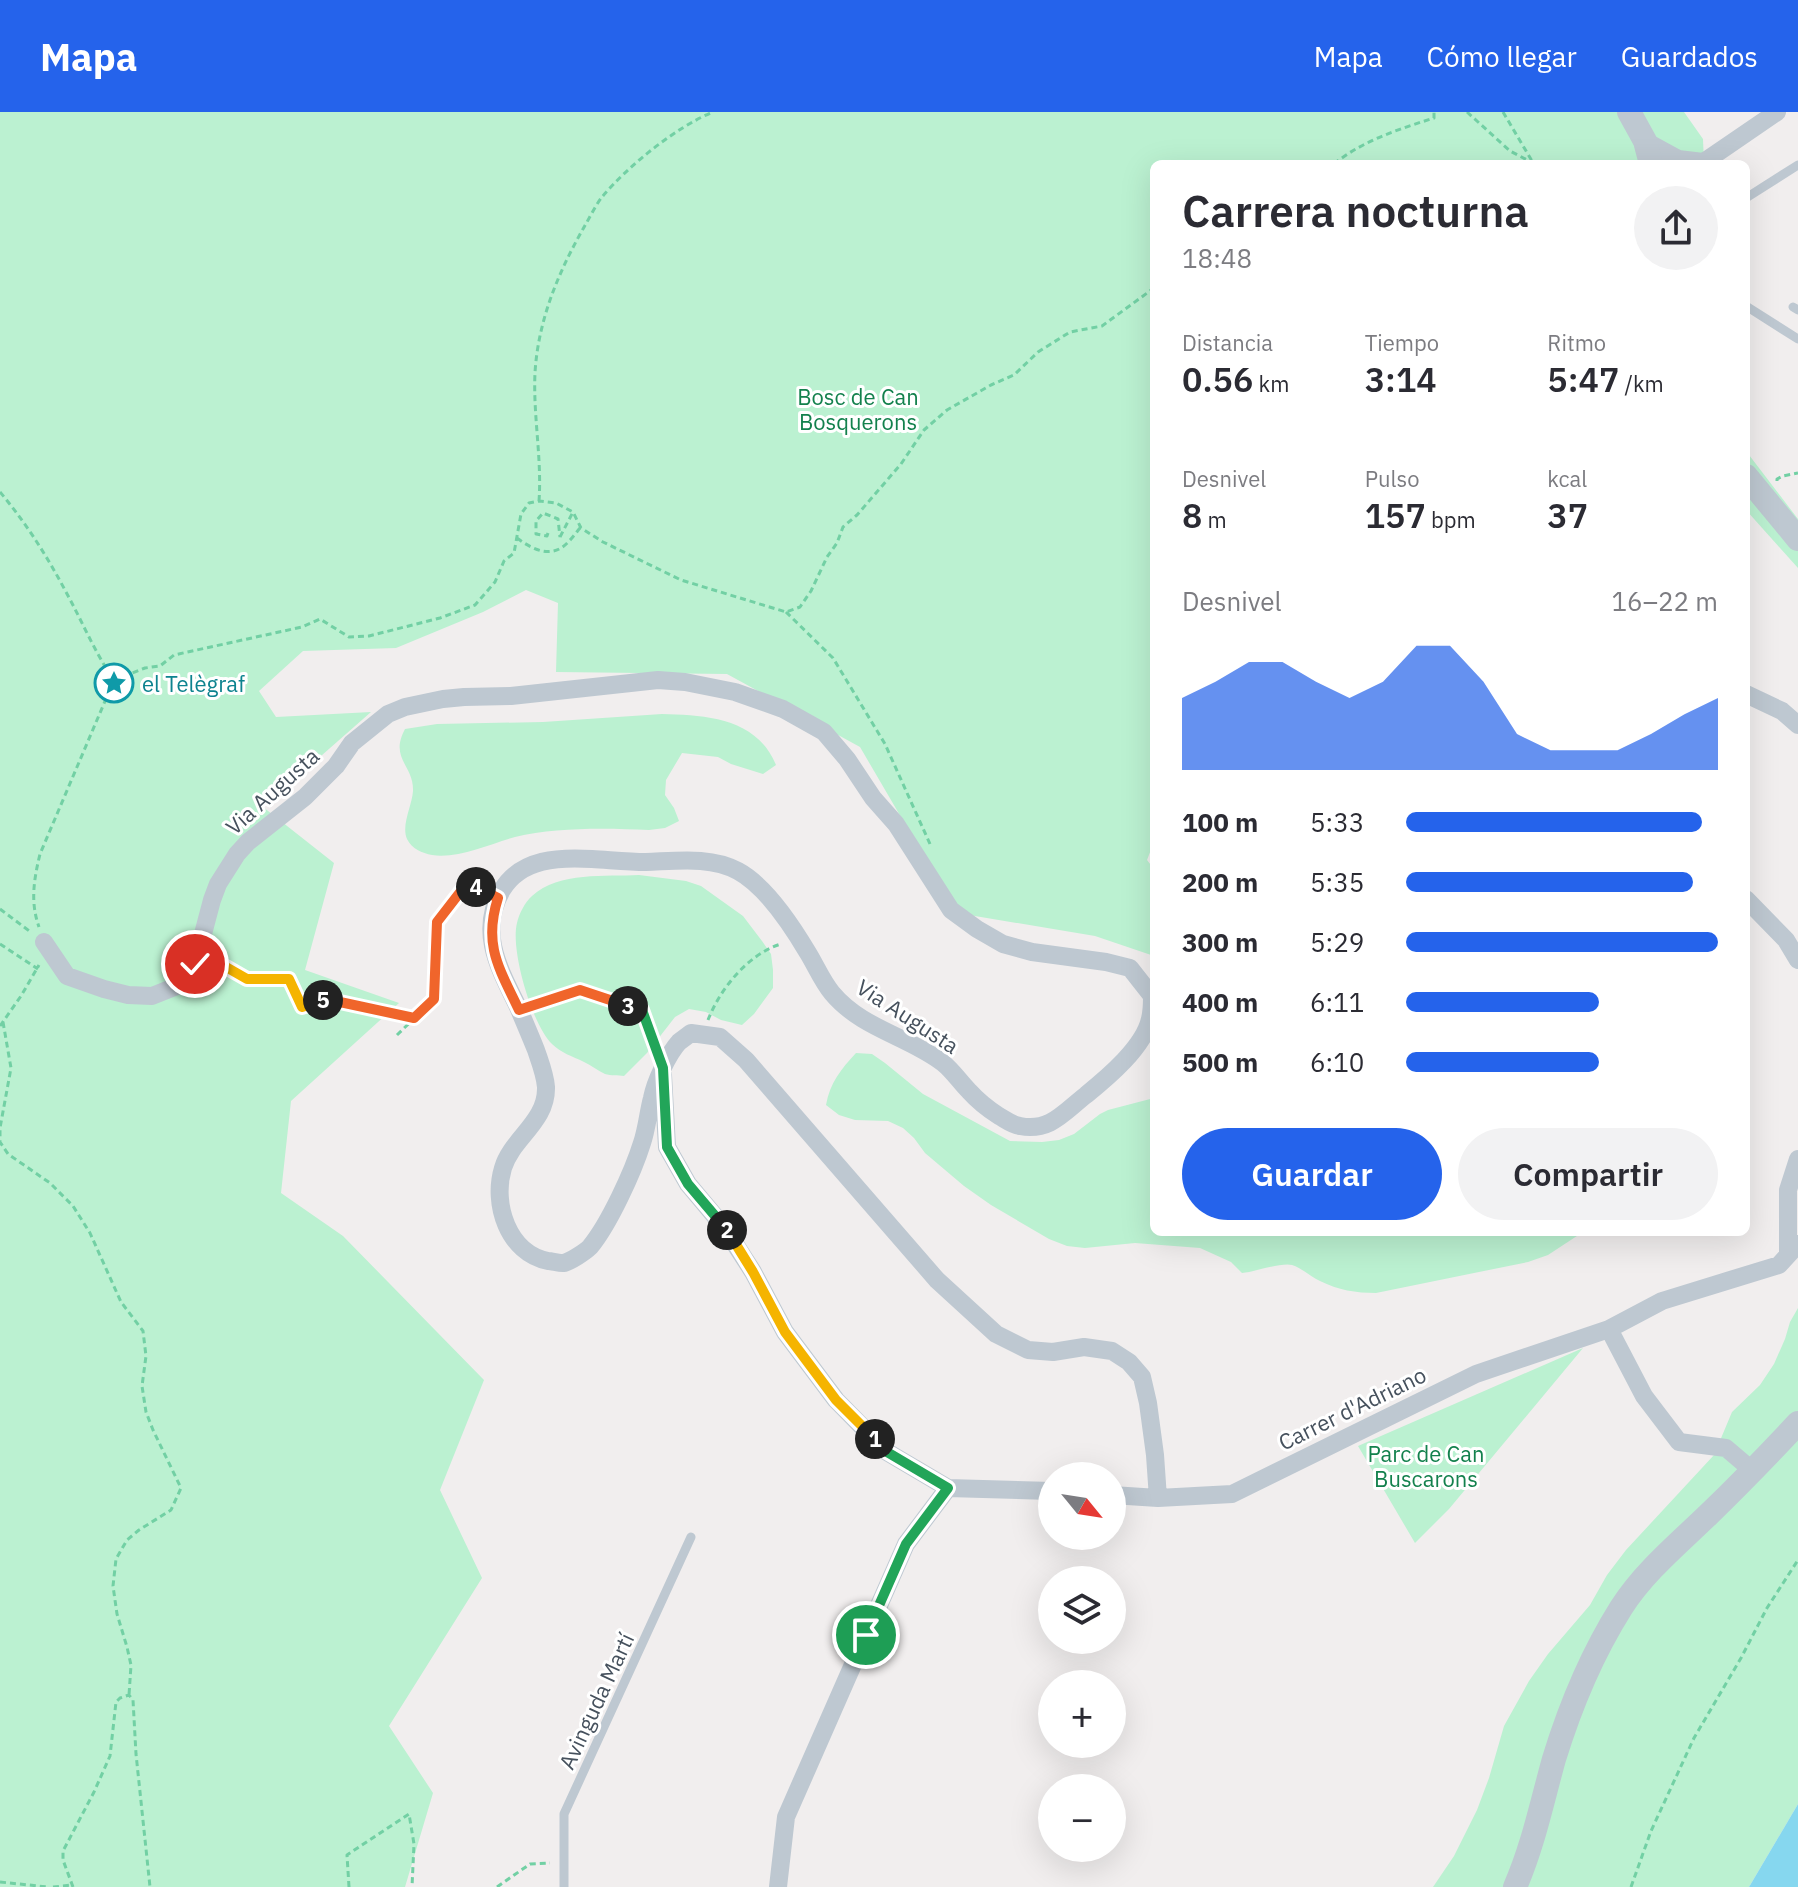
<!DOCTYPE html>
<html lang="es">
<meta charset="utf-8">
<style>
:root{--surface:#fff;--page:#f2f2f3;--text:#2b2b33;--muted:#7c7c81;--accent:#2563eb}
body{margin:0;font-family:"IBM Plex Sans",sans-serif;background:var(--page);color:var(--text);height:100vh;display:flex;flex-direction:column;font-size:30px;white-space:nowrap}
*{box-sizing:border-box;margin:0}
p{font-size:26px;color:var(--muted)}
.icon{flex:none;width:44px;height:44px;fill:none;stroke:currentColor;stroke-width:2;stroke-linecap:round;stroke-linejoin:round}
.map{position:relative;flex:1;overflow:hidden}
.sheet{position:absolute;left:1150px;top:48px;width:600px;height:1076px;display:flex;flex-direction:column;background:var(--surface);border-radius:12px;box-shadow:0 8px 32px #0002}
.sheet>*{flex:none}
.needle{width:52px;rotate:120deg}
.controls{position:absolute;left:1038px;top:1350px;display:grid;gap:16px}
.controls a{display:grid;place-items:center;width:88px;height:88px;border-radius:50%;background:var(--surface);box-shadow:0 8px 32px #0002;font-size:40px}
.pin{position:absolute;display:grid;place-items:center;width:68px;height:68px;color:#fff;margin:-34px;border:4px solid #fff;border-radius:50%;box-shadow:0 2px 8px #0007}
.km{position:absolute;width:40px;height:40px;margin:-20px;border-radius:50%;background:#222;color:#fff;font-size:22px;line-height:40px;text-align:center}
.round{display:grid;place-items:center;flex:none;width:84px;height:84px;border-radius:42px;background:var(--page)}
.summary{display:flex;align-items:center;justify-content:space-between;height:136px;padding:0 32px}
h1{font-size:44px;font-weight:600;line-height:60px}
.figures{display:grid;grid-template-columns:repeat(3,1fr);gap:12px;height:136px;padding:8px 32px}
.figures div{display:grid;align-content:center}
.figures b{font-size:34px;font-weight:600}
.figures small{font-size:22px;font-weight:400}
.figures p{font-size:22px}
.chart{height:224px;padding:16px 32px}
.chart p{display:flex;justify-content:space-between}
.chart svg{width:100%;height:144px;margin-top:8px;fill:var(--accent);opacity:.7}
.button{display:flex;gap:16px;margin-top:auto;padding:16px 32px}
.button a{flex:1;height:92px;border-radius:48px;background:var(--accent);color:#fff;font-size:32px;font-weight:600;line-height:92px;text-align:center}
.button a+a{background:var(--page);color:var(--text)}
ul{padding:0 32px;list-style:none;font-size:26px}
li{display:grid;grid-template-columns:128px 96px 1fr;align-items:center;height:60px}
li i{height:20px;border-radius:10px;background:var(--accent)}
header{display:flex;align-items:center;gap:48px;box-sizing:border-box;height:112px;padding:0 40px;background:var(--accent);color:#fff}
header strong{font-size:38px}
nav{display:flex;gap:44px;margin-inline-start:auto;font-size:28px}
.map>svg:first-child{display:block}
.green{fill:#bbf1d1}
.water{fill:#86d7ef}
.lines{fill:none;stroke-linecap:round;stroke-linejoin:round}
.path{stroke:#72d0a4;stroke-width:3;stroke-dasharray:6 4;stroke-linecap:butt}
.service{stroke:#bec8d1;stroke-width:9}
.minor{stroke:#bec8d1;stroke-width:18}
.tertiary{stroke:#bec8d1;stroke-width:24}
.split-1-casing{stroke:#fff;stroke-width:16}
.split-2-casing{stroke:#fff;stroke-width:16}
.split-3-casing{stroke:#fff;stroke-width:16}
.split-4-casing{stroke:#fff;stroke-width:16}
.split-5-casing{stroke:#fff;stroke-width:16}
.split-6-casing{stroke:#fff;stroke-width:16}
.split-1{stroke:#22a559;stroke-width:10}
.split-2{stroke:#f5b400;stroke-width:10}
.split-3{stroke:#22a559;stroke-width:10}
.split-4{stroke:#f0652b;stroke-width:10}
.split-5{stroke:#f0652b;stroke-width:10}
.split-6{stroke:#f5b400;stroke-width:10}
.labels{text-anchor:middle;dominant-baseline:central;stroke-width:6;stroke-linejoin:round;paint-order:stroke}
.park-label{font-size:22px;fill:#13814d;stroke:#fff}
.culture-label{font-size:22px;fill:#0d838f;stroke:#fff;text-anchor:start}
.street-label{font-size:22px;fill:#46515d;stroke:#fff}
</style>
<header>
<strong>Mapa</strong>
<nav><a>Mapa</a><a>Cómo llegar</a><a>Guardados</a></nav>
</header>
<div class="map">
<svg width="1798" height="1775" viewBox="0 0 1798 1775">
<rect width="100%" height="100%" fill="#f1eeee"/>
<path class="green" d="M0 0H1684L1703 27 1704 52H1154V730L1147 748 1154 757V844L1095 824 957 801 860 635 727 562 556 560 558 491 526 478 483 500 396 536 303 539 259 579 276 605 371 600 263 695 334 751 305 858 399 891 291 989 281 1081 343 1124 484 1268 440 1378 482 1466 389 1614 433 1681 405 1775H0Z
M1746 339 1798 407V456L1746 398Z
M662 602C706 603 757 606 776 653L763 662 731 652 718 645 682 641 666 668 665 683 674 696 679 709 665 716 649 718C607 716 556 715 515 725 490 732 458 747 432 743 422 741 412 737 407 727 401 713 412 694 413 679 414 653 389 647 405 617L437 612 543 610Z
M639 763 686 769 701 774 743 804 762 829 771 842 773 858V876L754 902 742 913 721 908 706 900 689 897 675 905 647 941 624 964C618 963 611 964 605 962 598 959 591 953 584 950 572 944 561 941 552 932 532 913 510 837 517 811 519 802 525 790 532 784 559 759 606 765 639 763Z
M856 941 872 942 885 951 923 982 1010 1029 1042 1030 1059 1028 1074 1022 1100 1002 1108 998 1154 986V1120H1583L1548 1143 1528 1150 1376 1181C1356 1181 1338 1178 1320 1169 1311 1165 1302 1156 1292 1153 1282 1150 1255 1160 1242 1161L1231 1150 1200 1136 1135 1131 1085 1136 1067 1134 1049 1127 991 1093 964 1074 925 1041 914 1026 903 1016 888 1009 855 1008 839 1003 826 993C830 971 841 957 856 941Z
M1798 1196V1692L1749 1775H1433L1454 1744 1477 1698 1489 1666 1504 1614 1529 1569 1548 1542 1590 1493 1607 1463 1626 1438 1714 1343 1732 1300 1760 1273 1774 1252 1785 1227 1790 1210Z
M1583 1236 1449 1397 1415 1431 1358 1334Z"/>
<path class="water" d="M1798 1692V1775H1749Z"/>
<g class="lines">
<path class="path" d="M1467 0 1510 39 1533 51
M1503 0 1532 49
M1334 52C1362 29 1399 17 1434 6V0
M1777 369V367L1783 364 1798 361
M0 380C26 411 47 444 66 480 82 509 95 541 114 568L40 742C34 767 30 790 39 815
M539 389C542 346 533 304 535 261 538 209 558 161 583 117 589 107 595 94 602 85 628 54 676 15 713 0
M548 421 547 424 536 422V409L543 401 558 407 560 425
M560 425 573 400
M517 426C529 435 546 445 561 436 568 432 575 422 580 416
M786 500 833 546 885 632 930 732
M114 568 145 556 160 554 174 543 302 515 320 507 349 525 369 524 440 506 475 493 495 470 504 449 514 441 521 402 529 391 539 389 556 391 573 400 581 416 603 430 681 468 786 500 800 495 811 479 827 445 837 431 843 415 857 403 901 352 924 318 947 298 991 273 1014 263 1038 240 1070 220 1102 214 1154 176
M0 797 32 821
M0 832 38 857
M211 854 226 855 247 867H289L302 895 326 887 414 906
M537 892 580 878 642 898 655 934
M708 908C720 877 748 842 781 832
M3 910 11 956 0 1016V1030L8 1042 50 1071 73 1094 90 1121 121 1190 143 1219 146 1244 142 1274 146 1300 153 1318 181 1376 171 1398 139 1418 127 1428 116 1447 113 1474 117 1502 127 1535 131 1553 129 1583
M0 914 21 884 39 853
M397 923 434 887 437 851V810L468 770 484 779
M0 1770 48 1775
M53 1775 72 1773
M73 1775 63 1748V1739L94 1680 110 1644 116 1590 120 1586 129 1583 133 1588 136 1642 150 1775
M349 1775 347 1743 409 1702 414 1732 412 1775
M497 1775 530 1752 550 1751
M1631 1775 1651 1719 1694 1626 1741 1546 1767 1496 1798 1448"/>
<path class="service" d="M1746 86 1798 53
M1746 194 1798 227
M1793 195 1798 198
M564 1775V1702L691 1425"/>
<path class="minor" d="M1645 29 1678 47 1703 50
M1701 52 1777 0
M1746 582 1782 599 1798 613
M1746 787 1786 828 1798 848
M44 830 67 864 104 877 128 883 152 884 177 874 195 852 212 788 218 772 237 742 248 730 305 685 336 654 352 631 388 602 405 595 443 587 464 585 511 584 658 568 685 570 735 580 783 597 824 620 847 647 873 686 896 712 951 798 977 817 1003 832 1032 840 1106 850 1130 856 1152 884C1152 891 1152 899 1150 907 1144 935 1108 965 1086 983 1064 1000 1050 1020 1020 1014 1012 1013 1006 1008 999 1004 988 997 978 989 969 979 960 970 953 959 943 951 908 924 862 917 832 881 822 869 816 854 808 841 792 814 766 774 738 759 711 744 676 749 646 750 628 750 610 748 592 747 560 745 521 746 502 778 478 820 499 856 518 895 524 909 530 923 536 938 540 950 545 962 546 975 547 1010 512 1026 503 1056 492 1092 508 1141 548 1149 552 1149 561 1152 564 1151 571 1149 585 1140 590 1135 609 1112 633 1060 642 1031 647 1016 648 1001 652 986 655 970 668 942 679 930 683 927 687 924 691 921L720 925 746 948 937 1168 996 1222 1028 1238 1053 1240 1084 1235 1112 1239 1129 1250 1142 1265 1148 1291 1155 1343 1158 1386
M663 963 667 1035 688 1072 724 1115 753 1160 785 1220 836 1288 887 1340 948 1376 1052 1379
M1788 1143V1078L1798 1047
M1609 1217 1644 1284 1679 1330 1726 1336 1753 1359
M1112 1383 1158 1386 1232 1382 1476 1262 1609 1217 1662 1189 1779 1153 1798 1132
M778 1775 786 1705 906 1432 948 1376"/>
<path class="tertiary" d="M1629 0 1645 29 1651 52
M1746 364 1798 427
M1515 1775C1533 1734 1542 1690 1554 1647 1570 1595 1592 1542 1621 1496 1644 1460 1678 1432 1708 1403 1739 1373 1769 1342 1798 1311"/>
</g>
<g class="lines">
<defs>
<path id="split-1" d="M866 1523 906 1432 948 1376 887 1340 875 1327"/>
<path id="split-2" d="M727 1118 753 1160 785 1220 836 1288 875 1327"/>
<path id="split-3" d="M628 894 642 898 663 956 667 1035 688 1072 727 1118"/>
<path id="split-4" d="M476 775 498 786C483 833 499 856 519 898L580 878 628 894"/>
<path id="split-5" d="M323 888 326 887 414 906 434 887 437 810 468 770 476 775"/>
<path id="split-6" d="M195 852 226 855 247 867H289L302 895 323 888"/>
</defs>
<use href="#split-1" class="split-1-casing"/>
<use href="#split-2" class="split-2-casing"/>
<use href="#split-3" class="split-3-casing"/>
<use href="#split-4" class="split-4-casing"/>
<use href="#split-5" class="split-5-casing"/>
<use href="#split-6" class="split-6-casing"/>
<use href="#split-1" class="split-1"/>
<use href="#split-2" class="split-2"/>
<use href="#split-3" class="split-3"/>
<use href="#split-4" class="split-4"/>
<use href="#split-5" class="split-5"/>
<use href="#split-6" class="split-6"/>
</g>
<defs>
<symbol id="sight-ring" viewBox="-11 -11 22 22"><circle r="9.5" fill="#fff" stroke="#0f9aa8" stroke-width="1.5"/><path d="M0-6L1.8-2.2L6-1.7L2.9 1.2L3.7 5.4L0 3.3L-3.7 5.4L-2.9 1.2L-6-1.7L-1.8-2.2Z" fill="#0f9aa8"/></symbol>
</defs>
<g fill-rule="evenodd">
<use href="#sight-ring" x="92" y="549" width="44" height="44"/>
</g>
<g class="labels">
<g class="park-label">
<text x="858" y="284">Bosc de Can<tspan x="858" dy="25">Bosquerons</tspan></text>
<text x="1426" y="1341">Parc de Can<tspan x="1426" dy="25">Buscarons</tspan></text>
</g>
<g class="culture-label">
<text x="142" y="571">el Telègraf</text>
</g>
<g class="street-label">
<text transform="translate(272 679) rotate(-42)">Via Augusta</text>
<text transform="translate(908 904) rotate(33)">Via Augusta</text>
<text transform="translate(1352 1296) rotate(-26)">Carrer d'Adriano</text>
<text transform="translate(596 1589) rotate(-65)">Avinguda Martí</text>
</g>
</g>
</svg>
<div class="controls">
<a><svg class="needle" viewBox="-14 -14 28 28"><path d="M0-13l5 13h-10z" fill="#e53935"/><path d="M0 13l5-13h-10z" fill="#7c7c81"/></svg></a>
<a><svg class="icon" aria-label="layers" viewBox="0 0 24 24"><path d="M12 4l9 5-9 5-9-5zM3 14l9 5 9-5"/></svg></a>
<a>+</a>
<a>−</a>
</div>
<div class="pin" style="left:866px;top:1523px;background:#1e9e55"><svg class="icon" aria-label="arrive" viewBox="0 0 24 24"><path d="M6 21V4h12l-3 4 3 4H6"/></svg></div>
<div class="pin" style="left:195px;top:852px;background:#d93025"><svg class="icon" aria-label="check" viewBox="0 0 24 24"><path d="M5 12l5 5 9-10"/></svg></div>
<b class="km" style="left:875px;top:1327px">1</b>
<b class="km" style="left:727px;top:1118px">2</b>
<b class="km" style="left:628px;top:894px">3</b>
<b class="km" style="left:476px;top:775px">4</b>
<b class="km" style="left:323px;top:888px">5</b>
<section class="sheet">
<div class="summary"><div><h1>Carrera nocturna</h1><p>18:48</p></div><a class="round"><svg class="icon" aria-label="share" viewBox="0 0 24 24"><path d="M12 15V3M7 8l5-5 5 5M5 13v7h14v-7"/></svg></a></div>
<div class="figures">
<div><p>Distancia</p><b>0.56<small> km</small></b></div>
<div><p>Tiempo</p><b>3:14</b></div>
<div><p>Ritmo</p><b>5:47<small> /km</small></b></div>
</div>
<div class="figures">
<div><p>Desnivel</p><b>8<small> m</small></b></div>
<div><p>Pulso</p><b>157<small> bpm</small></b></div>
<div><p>kcal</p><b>37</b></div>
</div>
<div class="chart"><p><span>Desnivel</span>16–22 m</p>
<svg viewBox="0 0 160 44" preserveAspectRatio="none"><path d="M0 44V22L10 17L20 11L30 11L40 17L50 22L60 17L70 6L80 6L90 17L100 33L110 38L120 38L130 38L140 33L150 27L160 22V44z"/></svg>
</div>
<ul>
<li><b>100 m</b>5:33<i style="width:95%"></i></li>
<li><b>200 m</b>5:35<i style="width:92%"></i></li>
<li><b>300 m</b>5:29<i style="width:100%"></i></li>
<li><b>400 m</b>6:11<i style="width:62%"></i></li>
<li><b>500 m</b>6:10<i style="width:62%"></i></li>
</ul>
<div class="button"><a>Guardar</a><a>Compartir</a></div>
</section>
</div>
